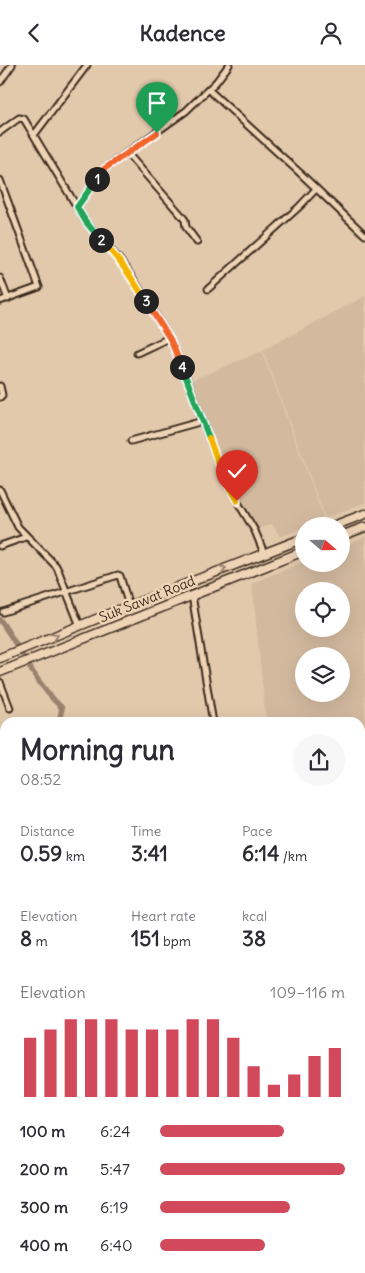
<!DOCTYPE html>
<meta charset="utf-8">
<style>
:root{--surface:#fff;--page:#f7f7f7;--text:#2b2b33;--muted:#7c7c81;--accent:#d1495b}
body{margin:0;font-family:Delius,sans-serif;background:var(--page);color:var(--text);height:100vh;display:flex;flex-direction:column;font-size:19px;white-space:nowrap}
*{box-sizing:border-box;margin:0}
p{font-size:16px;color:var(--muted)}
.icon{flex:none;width:28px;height:28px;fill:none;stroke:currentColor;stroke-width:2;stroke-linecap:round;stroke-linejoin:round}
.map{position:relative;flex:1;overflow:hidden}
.drawer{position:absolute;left:0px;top:652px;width:365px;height:556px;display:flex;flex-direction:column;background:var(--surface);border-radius:15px 15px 0 0;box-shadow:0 5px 20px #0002}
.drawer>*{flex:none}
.needle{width:32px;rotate:110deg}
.tools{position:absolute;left:295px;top:452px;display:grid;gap:10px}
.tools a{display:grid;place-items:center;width:55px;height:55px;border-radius:50%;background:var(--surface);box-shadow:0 5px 20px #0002;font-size:25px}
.pin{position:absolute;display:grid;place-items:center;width:42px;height:42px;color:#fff;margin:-51px -21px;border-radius:50% 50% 50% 0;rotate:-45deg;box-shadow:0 0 5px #0007}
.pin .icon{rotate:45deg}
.km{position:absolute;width:25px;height:25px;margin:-12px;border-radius:50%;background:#222;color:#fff;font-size:14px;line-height:25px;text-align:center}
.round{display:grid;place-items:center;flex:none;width:52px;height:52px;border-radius:26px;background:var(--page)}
.overview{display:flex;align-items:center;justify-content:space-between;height:85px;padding:0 20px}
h1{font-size:28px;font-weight:700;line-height:38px}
.figures{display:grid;grid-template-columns:repeat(3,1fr);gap:8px;height:85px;padding:5px 20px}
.figures div{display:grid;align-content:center}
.figures b{font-size:21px;font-weight:700}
.figures small{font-size:14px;font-weight:400}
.figures p{font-size:14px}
.chart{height:140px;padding:10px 20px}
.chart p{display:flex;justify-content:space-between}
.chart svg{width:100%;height:90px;margin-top:5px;stroke:var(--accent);stroke-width:6}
ul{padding:0 20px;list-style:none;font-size:16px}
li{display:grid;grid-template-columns:80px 60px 1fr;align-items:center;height:38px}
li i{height:12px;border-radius:6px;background:var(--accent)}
header{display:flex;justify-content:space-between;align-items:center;height:65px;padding:0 20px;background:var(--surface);font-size:22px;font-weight:700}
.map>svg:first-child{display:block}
.built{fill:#d3ba9f;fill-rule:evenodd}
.water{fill:#9a836e;stroke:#745f4e}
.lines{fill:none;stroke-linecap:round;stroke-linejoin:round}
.canal{stroke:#9a836e;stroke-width:5.5}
.minor-casing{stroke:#3b2a1e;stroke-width:9}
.primary-casing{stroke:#3b2a1e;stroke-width:11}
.minor{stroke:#eed3b5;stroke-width:5}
.primary{stroke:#eed3b5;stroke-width:8}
.oneway{stroke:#947e6a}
.split-1-casing{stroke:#fff;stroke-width:10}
.split-2-casing{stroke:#fff;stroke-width:10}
.split-3-casing{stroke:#fff;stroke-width:10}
.split-4-casing{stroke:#fff;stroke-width:10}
.split-5-casing{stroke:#fff;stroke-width:10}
.split-6-casing{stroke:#fff;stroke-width:10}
.split-1{stroke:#f0652b;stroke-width:6}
.split-2{stroke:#22a559;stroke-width:6}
.split-3{stroke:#f5b400;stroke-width:6}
.split-4{stroke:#f0652b;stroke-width:6}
.split-5{stroke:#22a559;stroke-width:6}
.split-6{stroke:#f5b400;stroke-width:6}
.labels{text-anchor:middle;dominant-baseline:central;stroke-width:5;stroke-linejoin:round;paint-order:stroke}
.street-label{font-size:14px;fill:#3b2a1e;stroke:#eed3b5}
</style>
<header><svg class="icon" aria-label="back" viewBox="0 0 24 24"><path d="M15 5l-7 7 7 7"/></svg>Kadence<svg class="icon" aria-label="person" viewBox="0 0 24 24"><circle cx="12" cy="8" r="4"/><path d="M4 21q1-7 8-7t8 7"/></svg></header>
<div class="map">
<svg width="365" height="1208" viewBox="0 0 365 1208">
<rect width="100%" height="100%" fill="#e3c9ac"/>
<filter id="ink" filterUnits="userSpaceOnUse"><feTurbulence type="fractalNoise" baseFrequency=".02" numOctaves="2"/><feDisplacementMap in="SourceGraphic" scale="10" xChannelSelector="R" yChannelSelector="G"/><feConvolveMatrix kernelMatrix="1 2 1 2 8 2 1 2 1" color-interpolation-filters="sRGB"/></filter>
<g filter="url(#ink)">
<path class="built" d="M365 231V438L325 453 263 285Z
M262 286 324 454 280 472 272 459 256 465 227 415 190 316Z
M365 472V774L360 775V658L266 657 252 518 304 497V499H341V482ZM341 526V564H304V526ZM304 591H341V629H304Z
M0 768H5V909L0 911Z"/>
<path class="water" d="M365 838V1199L360 1201V839Z
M5 909V1204H280L273 1208H0V911Z
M303 1204H346L330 1208H307Z"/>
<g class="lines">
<path class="canal" d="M0 555C12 571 21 589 32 606 41 620 50 632 62 643L59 658"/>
<defs>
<path id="minor" d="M0 17 12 0
M209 25 300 108 365 170
M0 67 19 53 24 54 86 157 118 193 134 215 170 274 184 306 225 416 255 466 264 488
M34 70 87 0
M127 88 182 151 185 155 186 162 197 177
M0 115 39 222 0 236
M77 142 104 104 186 46 216 17 229 0
M0 213 8 234
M208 224 299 142 316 124
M137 288 169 273
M0 321 2 330 0 332
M131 376 203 356
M0 425 18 462 56 501 58 505 80 561
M0 481 26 472
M192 530 213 658
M3 547 118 510 120 511 129 541
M0 617 10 643
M0 720 5 721"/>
<path id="primary" d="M333 461 365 449
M341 471 365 462
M0 593 116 546 304 473
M0 607 304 486"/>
</defs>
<use href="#minor" class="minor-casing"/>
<use href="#primary" class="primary-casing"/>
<use href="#minor" class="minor"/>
<use href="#primary" class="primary"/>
</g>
<defs><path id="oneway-chevron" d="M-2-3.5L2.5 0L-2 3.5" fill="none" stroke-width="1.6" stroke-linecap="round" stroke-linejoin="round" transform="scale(1.25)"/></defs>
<g class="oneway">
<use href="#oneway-chevron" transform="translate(223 504) rotate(-21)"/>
<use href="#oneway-chevron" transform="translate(55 571) rotate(-22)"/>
</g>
</g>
<g class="lines" filter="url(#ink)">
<defs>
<path id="split-1" d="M97 114 104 104 157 68"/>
<path id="split-2" d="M97 114 77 142 86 157 101 175"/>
<path id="split-3" d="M101 175C119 194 133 214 146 236"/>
<path id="split-4" d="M146 236 170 274 182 302"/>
<path id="split-5" d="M182 302 209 373"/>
<path id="split-6" d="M209 373 225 416 237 436"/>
</defs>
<use href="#split-1" class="split-1-casing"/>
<use href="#split-2" class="split-2-casing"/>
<use href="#split-3" class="split-3-casing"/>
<use href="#split-4" class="split-4-casing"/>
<use href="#split-5" class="split-5-casing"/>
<use href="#split-6" class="split-6-casing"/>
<use href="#split-1" class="split-1"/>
<use href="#split-2" class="split-2"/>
<use href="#split-3" class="split-3"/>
<use href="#split-4" class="split-4"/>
<use href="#split-5" class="split-5"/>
<use href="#split-6" class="split-6"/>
</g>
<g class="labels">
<g class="street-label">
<text transform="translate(147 534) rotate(-22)">Suk Sawat Road</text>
</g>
</g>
</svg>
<div class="tools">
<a><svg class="needle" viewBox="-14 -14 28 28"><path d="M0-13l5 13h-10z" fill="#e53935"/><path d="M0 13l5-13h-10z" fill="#7c7c81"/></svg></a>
<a><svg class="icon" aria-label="locate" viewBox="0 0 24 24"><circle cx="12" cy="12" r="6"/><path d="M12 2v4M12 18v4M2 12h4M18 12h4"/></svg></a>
<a><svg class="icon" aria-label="layers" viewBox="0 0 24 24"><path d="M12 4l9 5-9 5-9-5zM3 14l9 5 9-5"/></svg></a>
</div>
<div class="pin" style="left:157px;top:68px;background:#1e9e55"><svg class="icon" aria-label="arrive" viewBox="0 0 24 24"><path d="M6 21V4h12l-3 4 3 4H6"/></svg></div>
<div class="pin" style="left:237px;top:436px;background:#d93025"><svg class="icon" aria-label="check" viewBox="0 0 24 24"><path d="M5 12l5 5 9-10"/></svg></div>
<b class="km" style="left:97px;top:114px">1</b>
<b class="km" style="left:101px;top:175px">2</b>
<b class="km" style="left:146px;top:236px">3</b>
<b class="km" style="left:182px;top:302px">4</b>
<section class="drawer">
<div class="overview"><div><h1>Morning run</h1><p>08:52</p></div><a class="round"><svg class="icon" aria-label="share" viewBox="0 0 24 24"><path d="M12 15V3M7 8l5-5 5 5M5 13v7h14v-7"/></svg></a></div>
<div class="figures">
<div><p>Distance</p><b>0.59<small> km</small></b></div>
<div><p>Time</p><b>3:41</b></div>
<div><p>Pace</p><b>6:14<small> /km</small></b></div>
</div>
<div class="figures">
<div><p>Elevation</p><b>8<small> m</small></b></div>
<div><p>Heart rate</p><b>151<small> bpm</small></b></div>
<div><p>kcal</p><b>38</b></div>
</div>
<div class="chart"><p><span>Elevation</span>109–116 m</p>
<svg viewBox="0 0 160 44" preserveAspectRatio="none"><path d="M5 44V15M15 44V11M25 44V6M35 44V6M45 44V6M55 44V11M65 44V11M75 44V11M85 44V6M95 44V6M105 44V15M115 44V29M125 44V38M135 44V33M145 44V24M155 44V20"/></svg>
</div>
<ul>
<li><b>100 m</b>6:24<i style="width:67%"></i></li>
<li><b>200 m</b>5:47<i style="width:100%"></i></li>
<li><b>300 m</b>6:19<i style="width:70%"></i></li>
<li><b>400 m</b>6:40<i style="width:57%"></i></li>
</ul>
</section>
</div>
